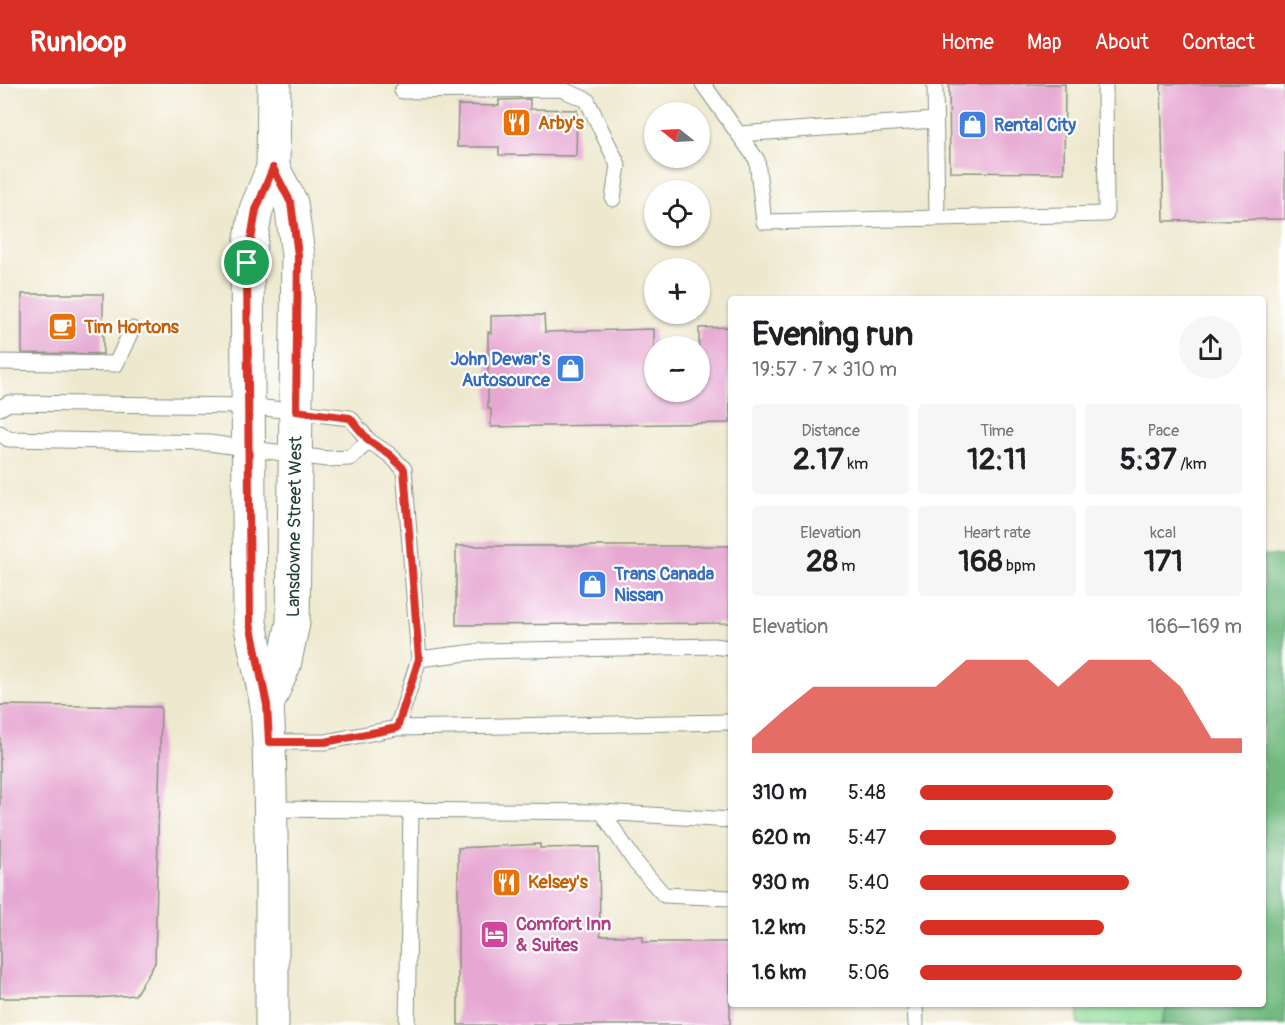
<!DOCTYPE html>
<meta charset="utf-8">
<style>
:root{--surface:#fff;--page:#f6f6f6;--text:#202124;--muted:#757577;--accent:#d93025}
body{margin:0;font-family:Pangolin,sans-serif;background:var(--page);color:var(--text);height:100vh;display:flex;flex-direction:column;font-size:22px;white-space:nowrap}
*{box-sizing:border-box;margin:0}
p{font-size:20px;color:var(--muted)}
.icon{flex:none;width:33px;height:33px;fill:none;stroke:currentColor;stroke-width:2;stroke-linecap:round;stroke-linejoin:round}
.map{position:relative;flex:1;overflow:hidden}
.side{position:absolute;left:728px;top:212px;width:538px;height:711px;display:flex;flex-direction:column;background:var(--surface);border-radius:6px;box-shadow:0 2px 4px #0004}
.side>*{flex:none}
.needle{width:39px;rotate:288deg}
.fabs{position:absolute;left:644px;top:18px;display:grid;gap:12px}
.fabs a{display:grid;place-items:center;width:66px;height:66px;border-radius:50%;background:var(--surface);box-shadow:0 2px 4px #0004;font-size:30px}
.pin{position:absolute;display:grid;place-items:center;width:51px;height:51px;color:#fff;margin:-26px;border:3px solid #fff;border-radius:50%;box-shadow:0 2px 6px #0007}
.round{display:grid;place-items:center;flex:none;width:63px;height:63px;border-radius:32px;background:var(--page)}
.head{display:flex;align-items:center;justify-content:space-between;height:102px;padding:0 24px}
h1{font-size:33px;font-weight:700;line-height:45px}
.stats{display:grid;grid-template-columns:repeat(3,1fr);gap:9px;height:102px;padding:6px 24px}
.stats div{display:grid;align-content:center;border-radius:6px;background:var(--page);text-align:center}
.stats b{font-size:30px;font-weight:700}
.stats small{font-size:16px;font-weight:400}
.stats p{font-size:16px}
.chart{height:168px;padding:12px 24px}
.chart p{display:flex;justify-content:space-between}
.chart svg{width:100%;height:108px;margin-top:6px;fill:var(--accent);opacity:.7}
ul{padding:0 24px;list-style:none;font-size:20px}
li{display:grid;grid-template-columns:96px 72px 1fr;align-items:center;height:45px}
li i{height:15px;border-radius:8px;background:var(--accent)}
header{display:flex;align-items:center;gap:36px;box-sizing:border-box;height:84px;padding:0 30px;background:var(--accent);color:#fff}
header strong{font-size:28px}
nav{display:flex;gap:33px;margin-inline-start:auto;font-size:21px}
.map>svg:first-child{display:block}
.green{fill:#8eda98;stroke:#568c66;stroke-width:1.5}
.forest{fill:#72ba80;stroke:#487c5a;stroke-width:1.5}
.building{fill:#e6a7d2}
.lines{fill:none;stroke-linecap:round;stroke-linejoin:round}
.service-casing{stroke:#869281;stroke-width:17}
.secondary-casing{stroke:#869281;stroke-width:35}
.service{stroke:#fff;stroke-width:15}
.secondary{stroke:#fff;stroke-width:33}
.route-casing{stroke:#fff;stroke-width:12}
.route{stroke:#d93025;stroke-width:8}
.labels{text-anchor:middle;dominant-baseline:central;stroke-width:4.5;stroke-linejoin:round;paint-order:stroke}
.food-label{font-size:18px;font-weight:bold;fill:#c56008;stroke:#fff;text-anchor:start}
.shop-label{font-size:18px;font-weight:bold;fill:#366cbe;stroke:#fff;text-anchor:start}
.street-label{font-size:18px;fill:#1f3d34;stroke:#fff}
.hotel-label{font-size:18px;font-weight:bold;fill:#b23c85;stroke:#fff;text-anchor:start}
</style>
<header>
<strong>Runloop</strong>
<nav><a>Home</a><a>Map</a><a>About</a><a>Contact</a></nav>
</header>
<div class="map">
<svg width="1285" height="941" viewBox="0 0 1285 941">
<rect width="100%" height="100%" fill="#fff"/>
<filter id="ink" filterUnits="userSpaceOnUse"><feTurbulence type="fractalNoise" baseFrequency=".0167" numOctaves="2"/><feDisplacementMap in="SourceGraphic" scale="12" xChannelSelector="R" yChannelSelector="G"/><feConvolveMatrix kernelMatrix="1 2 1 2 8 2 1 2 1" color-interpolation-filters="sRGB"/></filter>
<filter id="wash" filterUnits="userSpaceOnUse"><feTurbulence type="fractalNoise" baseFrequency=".008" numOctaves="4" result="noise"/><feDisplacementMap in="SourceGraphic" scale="24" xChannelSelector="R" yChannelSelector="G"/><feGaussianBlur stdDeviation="1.35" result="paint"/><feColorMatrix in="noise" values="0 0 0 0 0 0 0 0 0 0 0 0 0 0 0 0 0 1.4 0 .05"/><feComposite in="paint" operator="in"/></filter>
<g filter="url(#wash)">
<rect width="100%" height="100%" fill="#eee8ce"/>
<path class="green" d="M1078 920H1168L1161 941H1078Z"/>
<path class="forest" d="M1263 471 1285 472V941H1161L1168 920H1263Z"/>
<g id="blocks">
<path class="building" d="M949 0H1065L1064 89 950 88Z
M1161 0H1285V135L1164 137Z
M530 15V25L577 26 576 72 499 71V63H457L458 21 499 22V16Z
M22 210H103V270L22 269Z
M544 231 545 248 654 245V308H699V244L730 243V339L491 343V325H488V248L491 249V232Z
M456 462H730V539L456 541Z
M0 621 161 623 155 879 135 911 96 914H0Z
M540 760V764L599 763 600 852H643V858H730V941H458V764Z"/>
</g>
</g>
<g filter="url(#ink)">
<use href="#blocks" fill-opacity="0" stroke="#869281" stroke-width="1.5"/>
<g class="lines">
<defs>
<path id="service" d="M703 0 757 76 764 138 1106 130 1105 0
M935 0 937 134
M402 7 561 5 587 16 618 81 613 115
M739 50 935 36
M0 278 116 280 132 245
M0 324 9 319 248 322 350 334 369 357 390 371 404 385 419 575
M0 349 8 355 209 359 327 375 350 374 369 357
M397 644 419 575 483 567 713 562 730 564
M269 658H325L397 644 730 638
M270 725 602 728 636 779 664 811 730 814
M602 728 730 736
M915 920 916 941
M407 941 411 726"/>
<g id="secondary">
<path id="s1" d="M267 621 284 581 293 539 298 171 291 119 273 84"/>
<path d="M272 941V794L269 658 267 621 250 539 247 179 256 126 273 84 274 0"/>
</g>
</defs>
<use href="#service" class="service-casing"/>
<use href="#secondary" class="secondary-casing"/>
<use href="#service" class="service"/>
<use href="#secondary" class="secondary"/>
</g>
</g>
<g class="lines" filter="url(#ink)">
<defs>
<path id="route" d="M273 84 291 119 298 171 296 327 350 334 369 357 390 371 404 385 419 575 397 644 325 658H269L267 621 250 539 247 179 256 126Z"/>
</defs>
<use href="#route" class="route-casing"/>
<use href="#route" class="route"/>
</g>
<defs>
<symbol id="restaurant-square" viewBox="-11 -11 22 22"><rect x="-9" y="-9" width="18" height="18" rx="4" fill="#e8710a" stroke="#fff"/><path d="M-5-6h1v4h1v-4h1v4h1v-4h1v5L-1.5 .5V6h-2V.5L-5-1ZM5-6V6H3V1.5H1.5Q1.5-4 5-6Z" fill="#fff"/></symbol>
<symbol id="shop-square" viewBox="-11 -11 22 22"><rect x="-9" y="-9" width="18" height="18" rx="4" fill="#3f7fe0" stroke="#fff"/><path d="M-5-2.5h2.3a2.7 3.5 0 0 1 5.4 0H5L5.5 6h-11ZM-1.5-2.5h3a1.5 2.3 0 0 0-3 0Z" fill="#fff"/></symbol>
<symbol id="cafe-square" viewBox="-11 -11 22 22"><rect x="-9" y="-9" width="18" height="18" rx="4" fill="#e8710a" stroke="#fff"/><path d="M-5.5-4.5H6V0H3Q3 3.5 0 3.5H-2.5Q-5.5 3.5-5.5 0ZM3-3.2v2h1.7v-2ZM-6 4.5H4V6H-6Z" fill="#fff"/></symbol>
<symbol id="hotel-square" viewBox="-11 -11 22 22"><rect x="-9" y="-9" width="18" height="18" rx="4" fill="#d1479c" stroke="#fff"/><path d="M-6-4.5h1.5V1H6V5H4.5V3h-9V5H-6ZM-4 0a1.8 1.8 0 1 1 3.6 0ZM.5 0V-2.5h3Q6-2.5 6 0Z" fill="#fff"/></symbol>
</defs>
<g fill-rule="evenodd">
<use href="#restaurant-square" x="500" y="22" width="33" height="33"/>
<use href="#shop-square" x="956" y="24" width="33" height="33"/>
<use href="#cafe-square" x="46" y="226" width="33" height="33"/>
<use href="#shop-square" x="554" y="268" width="33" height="33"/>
<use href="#shop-square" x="576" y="484" width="33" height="33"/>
<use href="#restaurant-square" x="490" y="782" width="33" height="33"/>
<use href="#hotel-square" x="478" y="834" width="33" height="33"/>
</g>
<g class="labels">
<g class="food-label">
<text x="538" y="39">Arby's</text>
<text x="84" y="243">Tim Hortons</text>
<text x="528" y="798">Kelsey's</text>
</g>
<g class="shop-label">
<text x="994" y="41">Rental City</text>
<text x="550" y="275" text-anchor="end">John Dewar's<tspan x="550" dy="21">Autosource</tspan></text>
<text x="614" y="490">Trans Canada<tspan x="614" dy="21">Nissan</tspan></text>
</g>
<g class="street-label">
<text stroke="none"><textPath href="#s1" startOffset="183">Lansdowne Street West</textPath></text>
</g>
<g class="hotel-label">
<text x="516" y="840">Comfort Inn<tspan x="516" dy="21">&amp; Suites</tspan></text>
</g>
</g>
</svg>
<div class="fabs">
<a><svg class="needle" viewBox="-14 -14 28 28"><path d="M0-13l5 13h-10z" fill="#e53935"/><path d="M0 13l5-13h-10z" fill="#757577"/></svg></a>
<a><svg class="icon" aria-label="locate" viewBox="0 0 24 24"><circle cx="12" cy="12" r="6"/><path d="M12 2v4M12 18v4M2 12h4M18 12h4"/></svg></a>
<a>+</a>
<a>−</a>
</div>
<div class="pin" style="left:247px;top:179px;background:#1e9e55"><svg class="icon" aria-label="arrive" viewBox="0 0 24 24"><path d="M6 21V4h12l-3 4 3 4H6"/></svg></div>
<section class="side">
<div class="head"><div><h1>Evening run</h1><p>19:57 · 7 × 310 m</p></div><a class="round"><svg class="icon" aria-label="share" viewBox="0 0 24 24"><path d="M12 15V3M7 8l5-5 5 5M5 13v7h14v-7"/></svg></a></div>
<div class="stats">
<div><p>Distance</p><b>2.17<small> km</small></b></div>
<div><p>Time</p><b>12:11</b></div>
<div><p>Pace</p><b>5:37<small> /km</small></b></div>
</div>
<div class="stats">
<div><p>Elevation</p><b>28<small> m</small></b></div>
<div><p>Heart rate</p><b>168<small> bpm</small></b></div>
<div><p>kcal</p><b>171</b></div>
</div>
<div class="chart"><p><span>Elevation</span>166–169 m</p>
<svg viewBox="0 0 160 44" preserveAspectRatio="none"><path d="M0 44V38L10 27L20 17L30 17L40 17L50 17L60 17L70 6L80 6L90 6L100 17L110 6L120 6L130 6L140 17L150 38L160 38V44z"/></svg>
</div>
<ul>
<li><b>310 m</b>5:48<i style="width:60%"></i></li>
<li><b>620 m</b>5:47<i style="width:61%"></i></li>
<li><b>930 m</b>5:40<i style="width:65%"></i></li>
<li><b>1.2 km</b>5:52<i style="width:57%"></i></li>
<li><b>1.6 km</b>5:06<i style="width:100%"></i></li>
</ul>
</section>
</div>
